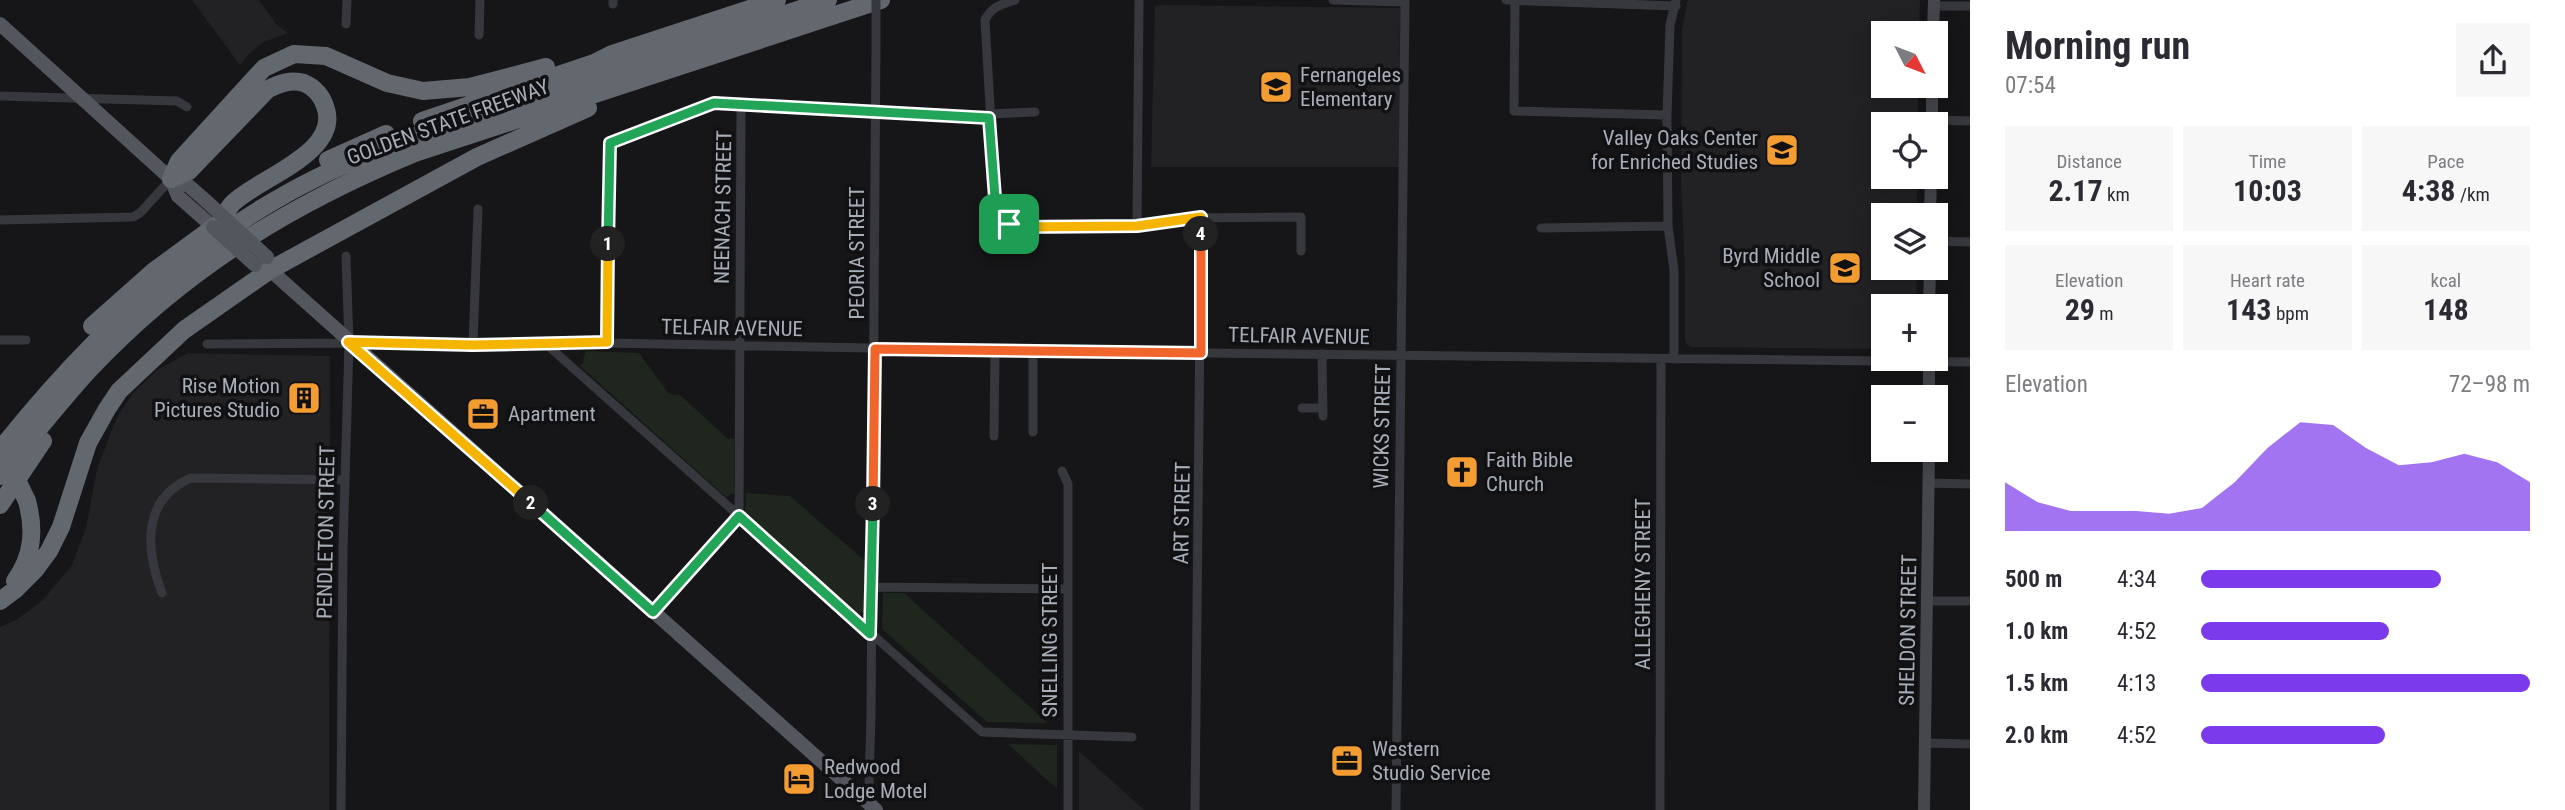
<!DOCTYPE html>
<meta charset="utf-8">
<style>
:root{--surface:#fff;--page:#f7f7f7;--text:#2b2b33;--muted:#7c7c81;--accent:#7c3aed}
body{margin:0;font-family:"Roboto Condensed",sans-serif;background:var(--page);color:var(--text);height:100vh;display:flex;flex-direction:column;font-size:26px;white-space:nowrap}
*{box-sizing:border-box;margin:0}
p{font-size:23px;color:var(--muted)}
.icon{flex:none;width:38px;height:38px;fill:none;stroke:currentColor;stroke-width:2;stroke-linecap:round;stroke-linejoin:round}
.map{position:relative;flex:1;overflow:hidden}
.side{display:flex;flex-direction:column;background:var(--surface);width:595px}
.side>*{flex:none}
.needle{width:46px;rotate:132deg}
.buttons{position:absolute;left:1871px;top:21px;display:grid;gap:14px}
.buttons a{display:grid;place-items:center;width:77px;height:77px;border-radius:0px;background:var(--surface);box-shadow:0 4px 18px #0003;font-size:35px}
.pin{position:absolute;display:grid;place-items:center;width:60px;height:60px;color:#fff;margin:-30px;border-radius:14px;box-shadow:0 4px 10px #0006}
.km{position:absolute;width:35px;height:35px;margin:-18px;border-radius:50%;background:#222;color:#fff;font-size:19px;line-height:35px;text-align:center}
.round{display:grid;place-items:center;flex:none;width:74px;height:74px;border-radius:0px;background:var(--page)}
.overview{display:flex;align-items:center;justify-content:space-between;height:119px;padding:0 35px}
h1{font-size:38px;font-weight:700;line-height:52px}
.metrics{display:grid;grid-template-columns:repeat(3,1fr);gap:10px;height:119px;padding:7px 35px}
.metrics div{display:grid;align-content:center;border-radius:0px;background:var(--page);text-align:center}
.metrics b{font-size:30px;font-weight:700}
.metrics small{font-size:19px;font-weight:400}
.metrics p{font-size:19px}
.chart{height:196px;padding:14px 35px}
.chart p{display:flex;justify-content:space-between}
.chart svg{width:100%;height:126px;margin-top:7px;fill:var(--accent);opacity:.7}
ul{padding:0 35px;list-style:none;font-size:23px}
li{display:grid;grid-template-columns:112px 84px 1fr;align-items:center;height:52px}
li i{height:18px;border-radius:9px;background:var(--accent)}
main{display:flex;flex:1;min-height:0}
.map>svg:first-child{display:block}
.built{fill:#222225}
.green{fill:#1e261e}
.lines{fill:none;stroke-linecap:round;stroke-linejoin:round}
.street{stroke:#37383d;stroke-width:9}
.secondary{stroke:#45474d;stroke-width:12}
.primary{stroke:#53565c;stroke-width:14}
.highway{stroke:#63676e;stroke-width:18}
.street-bridge{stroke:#37383d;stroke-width:9}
.primary-bridge{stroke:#53565c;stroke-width:14}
.highway-bridge{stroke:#63676e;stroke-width:18}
.split-1-casing{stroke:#fff;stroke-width:14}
.split-2-casing{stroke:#fff;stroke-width:14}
.split-3-casing{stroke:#fff;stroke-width:14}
.split-4-casing{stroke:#fff;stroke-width:14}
.split-5-casing{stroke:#fff;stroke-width:14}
.split-1{stroke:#22a559;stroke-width:9}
.split-2{stroke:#f5b400;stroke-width:9}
.split-3{stroke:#22a559;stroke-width:9}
.split-4{stroke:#f0652b;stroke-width:9}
.split-5{stroke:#f5b400;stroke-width:9}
.labels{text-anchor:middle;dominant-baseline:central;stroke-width:7;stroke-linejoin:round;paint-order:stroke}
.poi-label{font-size:21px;fill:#a7aeb8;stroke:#111113;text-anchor:start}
.street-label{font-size:21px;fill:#a7aeb8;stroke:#111113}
</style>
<main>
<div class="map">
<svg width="1970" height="810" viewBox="0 0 1970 810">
<rect width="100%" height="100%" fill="#161618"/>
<path class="built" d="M192 0H259L276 24 288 33 264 42 252 51 240 65Z
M1688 0H1920L1919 33H1883V86H1918V124H1883V177H1917V215H1883V268H1917L1916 306H1883V349L1691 347 1687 345 1685 340V271L1681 184 1682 29Z
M1162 5 1400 8 1399 167H1151L1155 6Z
M188 353 330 356 329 810H0V627L16 620 42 601 72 565 86 528 97 469 117 417 134 392 157 370Z
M1079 751 1144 810H1079Z"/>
<path class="green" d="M586 351 639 353 669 394 680 395 728 439 734 438V493L726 497 579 365 584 363 583 360Z
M746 493 790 496 866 562 865 611 857 615 748 516 745 514Z
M883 593H904L1048 723 987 722 882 629Z
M1008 744 1057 745V789Z"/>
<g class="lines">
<path class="street" d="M1015 0C1002 4 991 7 985 20L996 210 1004 221 1017 227 1137 226 1188 218 1301 217V251
M1333 0 1405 2
M1506 0 1676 6
M1515 0 1514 111 1667 115
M613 4V0
M1934 6H1970
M346 24 347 0
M479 35 480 0
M0 96 177 101 187 107
M989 114 1035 112
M1932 120 1970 121
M0 220 133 217 140 213 171 179
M1137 226 1139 0
M1541 228 1668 226
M1936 241 1970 242
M0 340H26
M607 343 610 143 714 103 741 106 874 110 989 118
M207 344 349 343 473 345 607 343 1033 351 1970 362
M546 344 982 732 1132 737
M473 345 478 209
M1322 354 1323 416
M1674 359V270L1668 226 1667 115 1670 25 1676 0
M1302 408H1323
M1033 432V351
M994 436 995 350
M1062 471 1068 484V810
M1928 483 1970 484
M872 587 1067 589
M162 593C145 549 142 499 191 478L344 480
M1927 601H1970
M653 612 739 516 741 106
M1925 743 1970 744
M861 797 869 787 871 714 876 43
M341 810 343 549 349 343 346 256
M1195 810 1201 217
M1396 810 1405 0
M1660 810 1661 359"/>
<path class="secondary" d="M1933 33 1934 0
M1932 124V86
M1930 215 1931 177
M1929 306 1930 268
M1929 397V359
M1924 810 1929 450"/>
<path class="primary" d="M0 24 171 179 189 186 205 200
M171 179 178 196 213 227
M261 267 270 270 876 810"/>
<path class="highway" d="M422 121 594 63 612 54 777 0
M328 160 386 134
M171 179 179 161 251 82 264 68 294 54 326 56 387 83 423 91 470 87 546 67
M171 179 189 171 268 89C279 84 290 79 304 83 314 87 322 96 325 106 343 153 255 179 232 204 227 210 223 217 220 222
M92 326 154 271 214 227
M0 450C80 349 173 257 286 194 368 148 458 121 547 92 641 62 734 31 828 0
M0 476C29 441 58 404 89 370 183 270 289 205 415 153L881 0
M0 505 43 441
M15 581C33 556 35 530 27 501
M0 601 16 589 35 570 49 551 61 527 88 443 107 409 119 391 184 330 270 270 477 157 588 108"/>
<path class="street-bridge" d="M876 43V0"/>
<path class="primary-bridge" d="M205 200 267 257
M213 227 255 265"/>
<path class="highway-bridge" d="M0 461 16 478 27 501"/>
</g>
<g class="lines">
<defs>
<path id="split-1" d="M608 244 610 143 714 103 989 118 996 211 1000 218 1009 224"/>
<path id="split-2" d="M531 503 348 342 473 345 607 342 608 244"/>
<path id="split-3" d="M531 503 653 612 739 516 870 634 873 504"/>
<path id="split-4" d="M873 504 875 349 1201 353V234"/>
<path id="split-5" d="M1009 224 1017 227 1137 226 1201 217V234"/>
</defs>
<use href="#split-1" class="split-1-casing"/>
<use href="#split-2" class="split-2-casing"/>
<use href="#split-3" class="split-3-casing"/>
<use href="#split-4" class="split-4-casing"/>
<use href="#split-5" class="split-5-casing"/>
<use href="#split-1" class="split-1"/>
<use href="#split-2" class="split-2"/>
<use href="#split-3" class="split-3"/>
<use href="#split-4" class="split-4"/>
<use href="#split-5" class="split-5"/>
</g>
<defs>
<symbol id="school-square" viewBox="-11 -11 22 22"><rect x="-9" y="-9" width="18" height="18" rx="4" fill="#f39c32" stroke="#111113"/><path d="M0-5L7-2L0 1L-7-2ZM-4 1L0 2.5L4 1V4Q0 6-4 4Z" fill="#111"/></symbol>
<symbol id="building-square" viewBox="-11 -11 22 22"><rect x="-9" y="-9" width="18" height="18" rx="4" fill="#f39c32" stroke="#111113"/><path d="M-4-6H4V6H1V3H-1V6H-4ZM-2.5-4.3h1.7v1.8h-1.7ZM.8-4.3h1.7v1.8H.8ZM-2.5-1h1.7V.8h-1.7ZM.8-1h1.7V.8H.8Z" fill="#111"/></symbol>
<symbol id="office-square" viewBox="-11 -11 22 22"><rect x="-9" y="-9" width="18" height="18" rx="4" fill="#f39c32" stroke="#111113"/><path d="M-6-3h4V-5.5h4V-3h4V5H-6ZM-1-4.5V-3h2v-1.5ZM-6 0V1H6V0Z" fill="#111"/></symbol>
<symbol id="church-square" viewBox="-11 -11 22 22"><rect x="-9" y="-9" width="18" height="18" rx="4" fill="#f39c32" stroke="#111113"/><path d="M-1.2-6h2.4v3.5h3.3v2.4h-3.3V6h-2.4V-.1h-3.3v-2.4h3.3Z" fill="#111"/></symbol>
<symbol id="hotel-square" viewBox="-11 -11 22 22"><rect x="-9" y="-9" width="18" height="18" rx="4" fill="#f39c32" stroke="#111113"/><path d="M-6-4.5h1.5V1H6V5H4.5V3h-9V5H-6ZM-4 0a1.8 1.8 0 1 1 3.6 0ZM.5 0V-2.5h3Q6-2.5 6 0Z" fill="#111"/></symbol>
</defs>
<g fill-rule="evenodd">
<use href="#school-square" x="1257" y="68" width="38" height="38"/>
<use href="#school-square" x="1763" y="131" width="38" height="38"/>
<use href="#school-square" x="1826" y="249" width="38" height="38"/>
<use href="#building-square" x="285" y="379" width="38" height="38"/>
<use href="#office-square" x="464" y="395" width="38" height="38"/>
<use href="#church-square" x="1443" y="453" width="38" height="38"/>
<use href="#office-square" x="1328" y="742" width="38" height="38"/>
<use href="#hotel-square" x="780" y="760" width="38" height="38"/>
</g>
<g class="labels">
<g class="poi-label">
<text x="1300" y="75">Fernangeles<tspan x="1300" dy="24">Elementary</tspan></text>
<text x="1758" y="138" text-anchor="end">Valley Oaks Center<tspan x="1758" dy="24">for Enriched Studies</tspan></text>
<text x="1820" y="256" text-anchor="end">Byrd Middle<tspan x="1820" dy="24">School</tspan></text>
<text x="280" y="386" text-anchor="end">Rise Motion<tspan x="280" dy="24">Pictures Studio</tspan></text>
<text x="508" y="414">Apartment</text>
<text x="1486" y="460">Faith Bible<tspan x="1486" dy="24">Church</tspan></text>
<text x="1372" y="749">Western<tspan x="1372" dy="24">Studio Service</tspan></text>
<text x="824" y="767">Redwood<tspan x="824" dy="24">Lodge Motel</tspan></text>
</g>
<g class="street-label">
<text transform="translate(448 122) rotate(-20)">GOLDEN STATE FREEWAY</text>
<text transform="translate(723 207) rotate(-89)">NEENACH STREET</text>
<text transform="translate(857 253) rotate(-90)">PEORIA STREET</text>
<text transform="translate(732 328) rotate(1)">TELFAIR AVENUE</text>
<text transform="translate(1299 336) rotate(1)">TELFAIR AVENUE</text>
<text transform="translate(1382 426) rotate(-89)">WICKS STREET</text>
<text transform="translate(1182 513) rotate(-89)">ART STREET</text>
<text transform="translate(326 532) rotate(-89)">PENDLETON STREET</text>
<text transform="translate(1643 584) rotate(-90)">ALLEGHENY STREET</text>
<text transform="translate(1908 630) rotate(-89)">SHELDON STREET</text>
<text transform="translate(1050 640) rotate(-90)">SNELLING STREET</text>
</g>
</g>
</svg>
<div class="buttons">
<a><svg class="needle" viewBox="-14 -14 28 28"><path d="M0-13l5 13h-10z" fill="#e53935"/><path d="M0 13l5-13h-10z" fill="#7c7c81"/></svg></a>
<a><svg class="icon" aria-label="locate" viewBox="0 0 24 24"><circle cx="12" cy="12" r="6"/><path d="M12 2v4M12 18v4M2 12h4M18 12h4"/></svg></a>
<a><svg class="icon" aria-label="layers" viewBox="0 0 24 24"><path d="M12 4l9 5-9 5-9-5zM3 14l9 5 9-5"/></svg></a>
<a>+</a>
<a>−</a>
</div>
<div class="pin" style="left:1009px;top:224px;background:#1e9e55"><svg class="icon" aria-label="arrive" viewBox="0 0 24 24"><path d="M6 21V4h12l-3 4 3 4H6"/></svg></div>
<b class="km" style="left:608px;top:244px">1</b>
<b class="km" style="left:531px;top:503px">2</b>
<b class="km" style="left:873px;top:504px">3</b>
<b class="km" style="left:1201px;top:234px">4</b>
</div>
<section class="side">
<div class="overview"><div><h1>Morning run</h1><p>07:54</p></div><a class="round"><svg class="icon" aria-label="share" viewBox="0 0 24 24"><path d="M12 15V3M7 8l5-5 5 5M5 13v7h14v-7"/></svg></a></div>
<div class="metrics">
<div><p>Distance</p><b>2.17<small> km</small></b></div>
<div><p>Time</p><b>10:03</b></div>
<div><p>Pace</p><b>4:38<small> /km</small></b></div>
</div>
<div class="metrics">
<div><p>Elevation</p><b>29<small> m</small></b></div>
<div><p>Heart rate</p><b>143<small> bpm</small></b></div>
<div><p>kcal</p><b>148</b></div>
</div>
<div class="chart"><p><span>Elevation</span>72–98 m</p>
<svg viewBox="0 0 160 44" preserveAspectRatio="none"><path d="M0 44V27L10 34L20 37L30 37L40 37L50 38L60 36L70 27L80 15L90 6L100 7L110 15L120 21L130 20L140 17L150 20L160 27V44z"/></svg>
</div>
<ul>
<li><b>500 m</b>4:34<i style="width:73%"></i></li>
<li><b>1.0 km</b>4:52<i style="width:57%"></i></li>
<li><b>1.5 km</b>4:13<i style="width:100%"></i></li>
<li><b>2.0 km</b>4:52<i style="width:56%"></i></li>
</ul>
</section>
</main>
